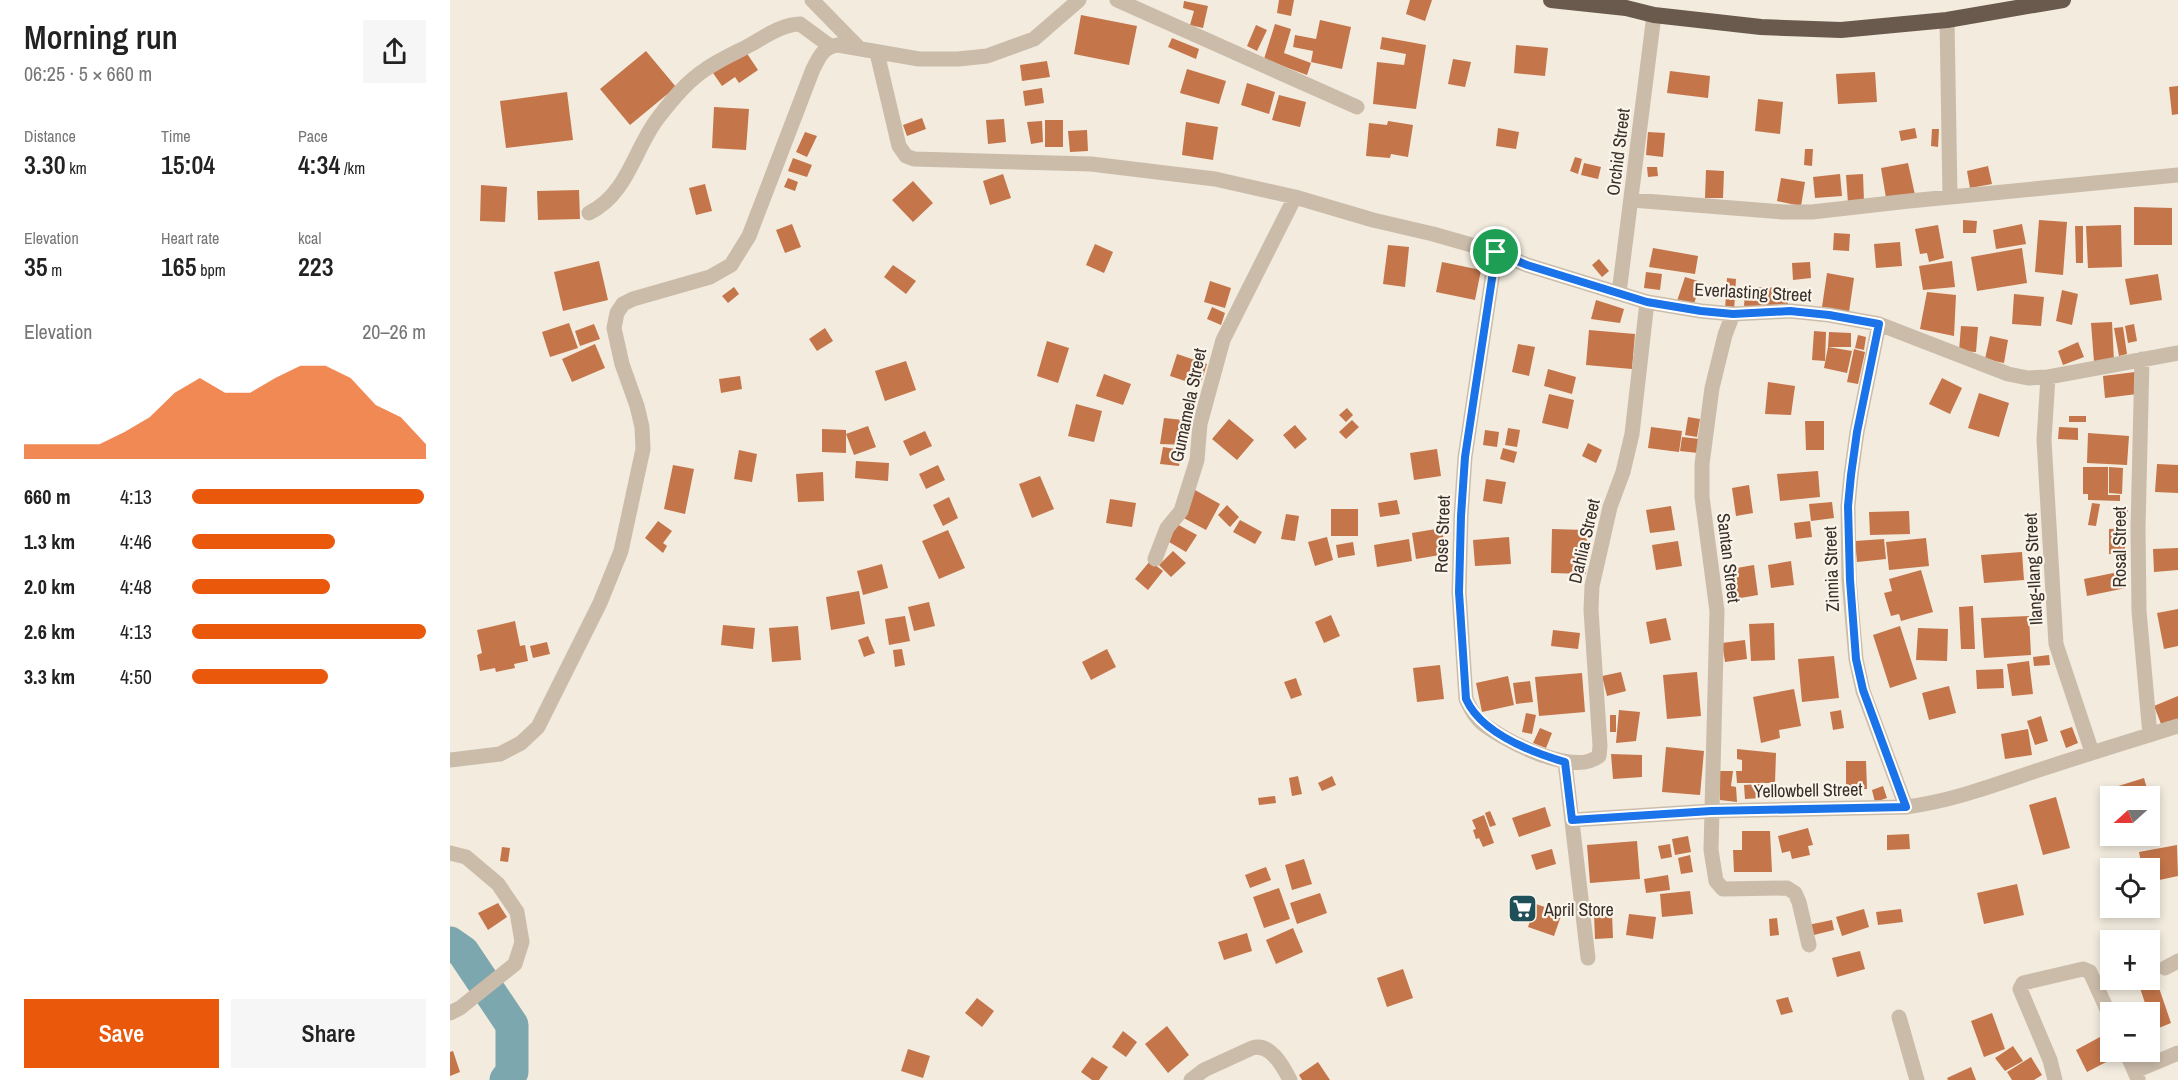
<!DOCTYPE html>
<meta charset="utf-8">
<style>
:root{--surface:#fff;--page:#f6f6f6;--text:#222;--muted:#767676;--accent:#ea580c}
body{margin:0;font-family:"Archivo Narrow",sans-serif;background:var(--page);color:var(--text);height:100vh;display:flex;flex-direction:column;font-size:22px;white-space:nowrap}
*{box-sizing:border-box;margin:0}
p{font-size:20px;color:var(--muted)}
.icon{flex:none;width:33px;height:33px;fill:none;stroke:currentColor;stroke-width:2;stroke-linecap:round;stroke-linejoin:round}
.map{position:relative;flex:1;overflow:hidden}
.drawer{display:flex;flex-direction:column;background:var(--surface);width:450px}
.drawer>*{flex:none}
.needle{width:39px;rotate:249deg}
.controls{position:absolute;left:1650px;top:786px;display:grid;gap:12px}
.controls a{display:grid;place-items:center;width:60px;height:60px;border-radius:0px;background:var(--surface);box-shadow:0 3px 9px #0003;font-size:30px}
.pin{position:absolute;display:grid;place-items:center;width:51px;height:51px;color:#fff;margin:-26px;border:3px solid #fff;border-radius:50%;box-shadow:0 2px 6px #0007}
.round{display:grid;place-items:center;flex:none;width:63px;height:63px;border-radius:0px;background:var(--page)}
.overview{display:flex;align-items:center;justify-content:space-between;height:102px;padding:0 24px}
h1{font-size:33px;font-weight:600;line-height:45px}
.stats{display:grid;grid-template-columns:repeat(3,1fr);gap:9px;height:102px;padding:6px 24px}
.stats div{display:grid;align-content:center}
.stats b{font-size:26px;font-weight:600}
.stats small{font-size:16px;font-weight:400}
.stats p{font-size:16px}
.chart{height:168px;padding:12px 24px}
.chart p{display:flex;justify-content:space-between}
.chart svg{width:100%;height:108px;margin-top:6px;fill:var(--accent);opacity:.7}
.action{display:flex;gap:12px;margin-top:auto;padding:12px 24px}
.action a{flex:1;height:69px;border-radius:0px;background:var(--accent);color:#fff;font-size:24px;font-weight:600;line-height:69px;text-align:center}
.action a+a{background:var(--page);color:var(--text)}
ul{padding:0 24px;list-style:none;font-size:20px}
li{display:grid;grid-template-columns:96px 72px 1fr;align-items:center;height:45px}
li i{height:15px;border-radius:8px;background:var(--accent)}
main{display:flex;flex:1;min-height:0}
.map>svg:first-child{display:block}
.lines{fill:none;stroke-linecap:round;stroke-linejoin:round}
.river{stroke:#7da7af;stroke-width:33}
.building{fill:#c4754a}
.minor{stroke:#cbbcaa;stroke-width:15}
.trunk{stroke:#6a5a4e;stroke-width:16}
.route-casing{stroke:#fff;stroke-width:12}
.route{stroke:#1a73e8;stroke-width:8}
.labels{text-anchor:middle;dominant-baseline:central;stroke-width:4.5;stroke-linejoin:round;paint-order:stroke}
.street-label{font-size:18px;fill:#382f29;stroke:#faf4ea}
.poi-label{font-size:18px;fill:#382f29;stroke:#faf4ea;text-anchor:start}
</style>
<main>
<section class="drawer">
<div class="overview"><div><h1>Morning run</h1><p>06:25 · 5 × 660 m</p></div><a class="round"><svg class="icon" aria-label="share" viewBox="0 0 24 24"><path d="M12 15V3M7 8l5-5 5 5M5 13v7h14v-7"/></svg></a></div>
<div class="stats">
<div><p>Distance</p><b>3.30<small> km</small></b></div>
<div><p>Time</p><b>15:04</b></div>
<div><p>Pace</p><b>4:34<small> /km</small></b></div>
</div>
<div class="stats">
<div><p>Elevation</p><b>35<small> m</small></b></div>
<div><p>Heart rate</p><b>165<small> bpm</small></b></div>
<div><p>kcal</p><b>223</b></div>
</div>
<div class="chart"><p><span>Elevation</span>20–26 m</p>
<svg viewBox="0 0 160 44" preserveAspectRatio="none"><path d="M0 44V38L10 38L20 38L30 38L40 33L50 27L60 17L70 11L80 17L90 17L100 11L110 6L120 6L130 11L140 22L150 27L160 38V44z"/></svg>
</div>
<ul>
<li><b>660 m</b>4:13<i style="width:99%"></i></li>
<li><b>1.3 km</b>4:46<i style="width:61%"></i></li>
<li><b>2.0 km</b>4:48<i style="width:59%"></i></li>
<li><b>2.6 km</b>4:13<i style="width:100%"></i></li>
<li><b>3.3 km</b>4:50<i style="width:58%"></i></li>
</ul>
<div class="action"><a>Save</a><a>Share</a></div>
</section>
<div class="map">
<svg width="1728" height="1080" viewBox="0 0 1728 1080">
<rect width="100%" height="100%" fill="#f2ebde"/>
<g class="lines">
<path class="river" d="M0 943 13 952 62 1025V1072L56 1080"/>
</g>
<path class="building" d="M829 0H844L841 16 827 13Z
M960 0H982L975 21 956 14Z
M734 1 758 6 753 28 740 25 744 11 733 8Z
M631 15 687 26 679 65 624 54Z
M870 20 901 27 892 69 861 62 863 51 843 47 845 35 866 39Z
M825 24 841 29 834 53 861 63 857 75 814 59Z
M806 25 817 30 807 51 797 46Z
M932 37 976 45 966 109 923 104 927 62 954 65 956 54 930 49Z
M722 38 749 49 746 59 718 47Z
M1066 45 1098 48 1095 76 1064 73Z
M196 51 226 87 180 125 150 89Z
M296 52 308 70 289 83 285 77 272 86 263 73Z
M1003 59 1021 62 1015 87 998 84Z
M597 61 600 77 572 81 570 65Z
M737 69 776 81 769 104 730 93Z
M1220 71 1260 76 1258 98 1217 93Z
M1425 72 1427 102 1388 104 1386 74Z
M797 83 825 92 819 114 791 105Z
M1728 86V114L1722 115 1719 87Z
M592 88 594 103 575 106 573 91Z
M117 92 123 140 56 148 50 101Z
M829 95 856 102 850 127 822 120Z
M1308 99 1333 102 1330 134 1305 131Z
M264 107 299 109 296 150 262 148Z
M472 118 476 129 457 136 453 125Z
M554 119 556 142 538 144 536 120Z
M595 120H613V147H595Z
M592 121 593 142 581 144 577 122Z
M938 121 963 125 958 157 941 154 940 158 916 156 919 123 937 125Z
M736 122 768 127 763 160 732 155Z
M1048 128 1069 132 1066 149 1046 146Z
M1465 128 1467 138 1451 141 1449 131Z
M1482 129H1489L1488 147 1481 146Z
M637 130 638 151 620 152 618 131Z
M355 132 367 136 357 157 346 152Z
M1198 132 1215 133 1213 157 1196 155Z
M1355 149H1363L1362 166 1354 165Z
M1125 157 1132 159 1128 174 1120 171Z
M343 158 362 165 357 177 338 171Z
M1134 163 1151 167 1148 179 1131 175Z
M1458 163 1465 195 1436 198 1431 168Z
M1538 166 1542 184 1520 188 1517 171Z
M1197 167H1207L1208 176 1198 177Z
M1256 170 1274 171 1273 198H1255Z
M553 174 561 198 540 205 533 181Z
M1390 174 1392 196 1365 198 1363 177Z
M1413 174 1414 202 1398 203 1396 175Z
M338 178 348 182 345 191 334 187Z
M1331 178 1355 182 1351 206 1327 201Z
M463 181 483 203 463 222 442 200Z
M255 184 262 211 246 215 239 188Z
M31 185 57 187 55 222 30 221Z
M129 190 130 219 88 220 87 191Z
M1684 207 1722 208V245H1684Z
M1513 220 1527 221 1526 233H1513Z
M1589 220 1617 222 1613 275 1585 272Z
M342 224 351 247 335 253 326 230Z
M1572 224 1576 244 1546 249 1543 230Z
M1488 225 1494 258 1479 262 1477 253 1470 254 1465 229Z
M1671 225 1672 267 1638 268 1636 226Z
M1625 226H1633V263H1626Z
M1384 233 1400 234 1399 251 1383 250Z
M1450 242 1452 266 1426 268 1424 244Z
M645 244 663 252 654 273 636 265Z
M938 245 959 247 955 287 933 284Z
M1203 248 1248 256 1245 274 1199 267Z
M1572 248 1577 283 1527 291 1521 257Z
M1149 259 1159 271 1152 277 1142 265Z
M149 261 158 300 113 311 104 272Z
M1502 261 1505 287 1473 290 1469 266Z
M992 262 1031 270 1025 300 986 292Z
M1360 262 1361 278 1343 280 1342 263Z
M443 265 466 281 456 294 434 277Z
M1196 272 1212 274 1210 290 1194 288Z
M1377 273 1404 278 1399 312 1372 307Z
M1708 274 1712 300 1680 305 1675 279Z
M1235 277 1251 282 1242 310 1226 304Z
M1277 278 1286 279 1284 311 1275 310Z
M760 281 781 288 775 308 754 302Z
M284 287 289 294 278 303 272 296Z
M1295 287 1338 288V309L1294 308Z
M1612 290 1628 294 1622 325 1606 321Z
M1477 292 1506 295 1504 336 1470 329Z
M1564 294 1594 297 1591 326 1562 324Z
M1146 300 1174 309 1170 323 1141 319Z
M762 307 775 313 771 325 757 319Z
M1662 322 1664 361 1644 362 1641 323Z
M119 323 128 348 100 357 92 332Z
M144 324 150 339 130 346 125 331Z
M1684 324 1687 341 1678 343 1675 326Z
M1511 326 1528 327 1526 352 1509 351Z
M1673 327 1677 354 1669 356 1664 328Z
M375 328 383 341 367 351 359 339Z
M1139 330 1185 334 1182 369 1136 365Z
M1364 331 1376 332 1375 361 1362 360Z
M1379 332 1401 333V347H1378Z
M1408 335 1416 337 1414 350 1405 348Z
M1540 336 1558 340 1554 363 1535 359Z
M597 341 619 348 608 383 587 376Z
M1628 342 1634 357 1613 365 1608 351Z
M145 344 155 368 122 382 112 359Z
M1068 344 1085 347 1079 376 1062 372Z
M1378 347 1402 351 1397 373 1374 368Z
M1404 349 1415 352 1408 384 1397 382Z
M727 354 757 364 750 386 720 376Z
M456 361 466 390 435 401 425 371Z
M1098 369 1126 377 1122 394 1094 386Z
M1685 372 1687 394 1655 398 1653 376Z
M654 374 681 384 673 405 646 396Z
M290 376 292 389 271 393 269 379Z
M1492 378 1512 388 1500 414 1479 404Z
M1318 382 1345 386 1341 415 1315 414Z
M1529 393 1559 403 1549 437 1518 428Z
M1099 394 1124 400 1118 429 1092 423Z
M626 404 652 411 644 442 618 436Z
M897 408 903 415 896 422 889 415Z
M1619 416H1636V422H1619Z
M1238 417 1250 419 1247 437 1235 435Z
M714 418 743 421 738 445 710 444Z
M779 419 804 440 787 460 762 439Z
M902 420 909 427 896 439 889 432Z
M1355 421H1374V450H1356Z
M845 425 857 439 845 449 833 435Z
M418 426 426 447 404 455 396 434Z
M1201 427 1232 431 1229 452 1198 448Z
M1609 427 1628 428V440L1608 439Z
M1058 428 1070 430 1067 447 1055 445Z
M372 429 396 430V453L372 452Z
M1035 430 1049 432 1047 447 1033 445Z
M475 431 482 446 460 456 453 441Z
M1638 433 1679 436 1677 465 1637 463Z
M1232 437 1250 439 1248 453 1230 451Z
M1138 443 1152 450 1146 463 1132 456Z
M713 447 732 450 729 466 710 464Z
M1053 448 1067 452 1064 463 1050 459Z
M987 449 991 476 964 480 960 453Z
M289 450 307 454 302 482 284 479Z
M406 461 439 463 438 481 405 478Z
M1707 464 1728 465V493L1705 492Z
M223 465 244 469 235 514 214 509Z
M488 465 495 480 476 489 469 474Z
M1633 467H1658V495H1670V501L1638 500V494H1633Z
M1659 467 1673 468 1672 494 1659 493Z
M1368 471 1370 497 1330 501 1327 474Z
M373 472 374 501 348 502 346 474Z
M590 476 604 509 582 518 569 484Z
M1036 479 1056 482 1052 504 1033 501Z
M1299 485 1303 513 1286 516 1282 488Z
M745 490 770 504 756 530 730 516Z
M499 497 508 518 493 526 483 505Z
M660 499 686 503 682 527 656 523Z
M947 500 950 514 930 517 928 503Z
M1382 502 1384 518 1361 521 1359 504Z
M1642 503 1650 504 1646 526 1638 525Z
M777 505 789 517 780 527 768 515Z
M1221 506 1225 530 1200 533 1196 510Z
M881 509H908V536H881Z
M1668 509 1678 510 1676 525H1666Z
M1459 511 1460 534 1420 535 1419 512Z
M836 514 849 516 845 541 831 539Z
M790 520 812 532 805 544 783 532Z
M208 521 222 531 213 543 217 546 213 553 195 538Z
M1360 521 1362 537 1346 539 1344 523Z
M725 523 747 535 736 552 714 539Z
M992 528 996 554 966 559 962 533Z
M1675 528V554H1659V529Z
M1102 529 1137 530 1136 574 1101 573Z
M498 530 515 568 489 579 472 541Z
M877 537 883 560 865 566 858 542Z
M1059 537 1061 564 1025 566 1023 540Z
M1476 538 1479 566 1439 570 1436 542Z
M959 539 962 561 927 567 924 545Z
M1434 539 1436 559 1407 562 1405 541Z
M1228 541 1232 566 1206 570 1202 545Z
M903 542 905 555 888 558 886 545Z
M1728 548V570L1704 572 1703 549Z
M723 551 736 563 721 577 709 565Z
M1572 552 1574 580 1534 583 1531 555Z
M700 561 713 571 698 590 685 579Z
M1341 561 1344 585 1321 588 1318 565Z
M432 564 438 588 413 595 407 571Z
M1304 565 1308 595 1285 599 1281 569Z
M1471 570 1483 612 1451 621 1449 614 1441 616 1434 593 1442 591 1439 579Z
M1673 571 1676 588 1637 596 1634 579Z
M409 591 415 624 381 630 376 597Z
M479 602 485 626 464 631 458 607Z
M1523 606 1525 649H1511L1509 607Z
M1728 609V646L1714 649 1707 613Z
M881 615 890 636 874 643 865 622Z
M455 616 460 641 439 645 435 619Z
M1579 616 1581 655 1534 658 1531 618Z
M1216 618 1221 640 1200 644 1196 622Z
M65 621 70 646 75 645 78 661 64 664 65 668 46 672 45 668 30 671 27 655 32 653 27 630Z
M1324 623 1325 660 1301 661 1299 624Z
M273 625 305 628 303 649 271 645Z
M348 626 351 660 322 662 319 628Z
M1450 626 1467 679 1440 688 1423 635Z
M1468 628 1498 629 1497 661 1466 660Z
M1103 630 1130 633 1128 649 1101 646Z
M418 636 425 653 414 657 408 640Z
M1295 640 1297 659 1275 662 1272 643Z
M97 642 100 654 83 658 80 646Z
M452 649 455 665 445 667 443 650Z
M657 649 666 667 641 680 632 662Z
M1599 655 1600 665 1584 666 1583 657Z
M1384 656 1389 698 1352 702 1348 659Z
M1579 661 1583 694 1562 696 1557 664Z
M990 665 994 699 967 702 963 668Z
M1553 669 1554 688 1527 689 1526 670Z
M1171 672 1176 691 1157 696 1152 676Z
M1247 672 1251 716 1217 719 1213 675Z
M1132 673 1135 712 1089 716 1085 677Z
M1058 676 1064 705 1032 712 1026 683Z
M846 678 852 695 841 699 834 682Z
M1080 681 1083 702 1066 704 1063 683Z
M1499 686 1506 713 1479 720 1472 693Z
M1344 689 1351 726 1329 730 1330 738 1311 743 1303 697Z
M1728 696V723L1713 729 1704 706Z
M1169 710 1190 712 1186 741 1166 743Z
M1391 710 1394 728 1383 730 1380 712Z
M1076 713 1086 715 1082 734 1072 732Z
M1160 715H1166V732H1160Z
M1591 716 1598 741 1585 745 1577 721Z
M1622 727 1628 743 1616 748 1610 731Z
M1090 728 1102 733 1096 748 1083 743Z
M1578 729 1582 755 1555 759 1551 734Z
M1216 747 1254 751 1250 795 1212 792Z
M1287 749 1326 753 1325 783H1287L1286 771H1292V760L1287 759Z
M1161 754 1192 755V777L1163 779Z
M1396 761H1416L1417 789H1396Z
M1270 771H1283L1281 786 1286 787 1287 802 1270 800Z
M848 776 852 794 842 796 839 778Z
M882 776 886 785 872 791 868 783Z
M1694 778 1699 796H1665L1662 788Z
M1310 784 1311 798 1295 799 1294 785Z
M1433 786 1437 798 1425 802 1422 790Z
M825 796 826 803 809 805 808 798Z
M1606 797 1620 848 1593 855 1579 805Z
M1095 807 1101 826 1069 837 1062 818Z
M1040 811 1046 825 1040 827 1035 813Z
M1034 815 1044 843 1033 847 1029 838 1026 839 1023 830 1026 829 1022 820Z
M1358 828 1363 845 1358 846 1360 855 1342 859 1340 851 1332 853 1328 836Z
M1292 831H1320L1322 872H1284L1283 850H1292Z
M1459 834 1460 849 1437 850V835Z
M1238 836 1241 852 1225 855 1222 839Z
M1187 841 1190 879 1140 883 1137 845Z
M1220 844 1222 857 1211 859 1208 846Z
M1727 845 1728 876 1700 882V868H1692L1689 852Z
M52 847 60 848 58 862 50 861Z
M1102 849 1106 864 1086 870 1081 855Z
M1240 855 1243 872 1231 874 1228 858Z
M854 859 862 884 842 890 835 865Z
M816 867 821 880 800 888 795 875Z
M1218 875 1220 890 1196 893 1194 879Z
M1567 884 1574 915 1534 924 1527 893Z
M829 888 840 919 814 928 803 897Z
M1240 891 1243 914 1212 917 1210 894Z
M870 893 877 913 847 924 840 903Z
M48 903 57 917 38 930 28 913Z
M1086 904 1112 913 1104 936 1078 927Z
M1414 909 1419 927 1392 936 1386 917Z
M1451 909 1453 922 1428 925 1426 912Z
M1144 914H1162L1163 938 1145 939Z
M1179 914 1206 917 1203 939 1176 935Z
M1327 918 1329 935 1320 936 1319 919Z
M1382 920 1384 930 1360 936 1358 925Z
M843 928 853 952 826 964 816 940Z
M797 933 802 951 774 960 768 942Z
M1410 951 1415 969 1387 977 1382 958Z
M953 969 963 998 937 1007 927 978Z
M1706 979 1721 1023 1704 1030 1689 985Z
M1338 997 1343 1012 1331 1015 1326 1000Z
M527 998 544 1011 532 1027 515 1013Z
M1542 1013 1555 1049 1534 1057 1521 1021Z
M717 1026 739 1055 718 1073 695 1044Z
M673 1031 687 1042 676 1057 662 1047Z
M1650 1037 1662 1059 1637 1072 1626 1050Z
M1563 1046 1573 1061 1555 1071 1545 1058Z
M458 1049 480 1056 473 1078 451 1071Z
M3 1051 10 1072 0 1076V1052Z
M642 1057 658 1067 649 1080H642L631 1072Z
M1581 1057 1592 1075 1584 1080H1562L1557 1072Z
M868 1062 880 1080H852L849 1075Z
M1521 1067 1526 1080H1498L1497 1078Z"/>
<g class="lines">
<path class="minor" d="M362 0 410 49
M667 0 907 107
M1497 20 1500 197
M427 53 449 146 456 156 464 159 641 164 765 179 845 197 923 220 983 234 1046 252 1077 265 1197 302 1251 311 1283 314 1340 311 1379 315 1429 324 1558 374 1578 378 1598 377 1728 353
M1182 200 1333 212H1362L1459 201 1728 175
M139 213C178 194 184 149 208 118 221 101 237 81 256 69 269 60 285 53 300 45 314 37 333 24 350 24L380 46
M1046 252 1015 457 1011 516 1009 592 1016 699C1020 708 1024 716 1032 723 1055 741 1123 777 1149 756L1150 746 1141 610 1142 586 1160 507 1173 472 1182 434 1197 302
M1169 293 1204 15
M1283 314 1275 335 1262 388 1252 464V497L1267 611 1261 850 1266 881 1273 889 1337 888 1345 893 1349 902 1359 945
M1429 324 1407 432 1401 475 1398 506 1399 580 1406 659 1413 691 1456 807
M1692 359 1688 529 1689 611 1700 735
M1598 377 1594 440 1606 644 1642 752
M705 559 717 528 731 511 747 460 750 424 773 340 845 197
M0 760 50 754 71 743 88 727 150 603 171 551 193 449 192 427 187 406 172 364 164 328 167 313 173 304 183 299 260 277 281 265 299 236 363 69C370 56 373 47 388 45L469 59H508L537 56 584 39 629 0
M1115 762 1138 958
M1122 820 1261 811 1456 807C1503 801 1547 784 1592 769 1637 754 1683 740 1728 726
M0 853 16 857 48 884 67 912 72 942 65 964 10 1008 0 1013
M1715 968 1728 961
M1449 1017 1467 1080
M1676 1052 1688 1079
M1685 1071 1728 1053
M741 1080 754 1070 802 1048C820 1042 833 1066 840 1080
M1605 1080 1600 1060 1570 989 1573 983 1633 969 1640 972 1660 1016"/>
<path class="trunk" d="M1101 0 1176 8 1204 15 1311 27 1391 30 1497 20 1613 0"/>
</g>
<g class="lines">
<defs>
<path id="route" d="M1046 252 1077 265 1197 302 1251 311 1283 314 1340 311 1379 315 1429 324 1407 432 1401 475 1398 506 1400 580 1406 659 1413 690 1456 807 1261 811 1122 820 1115 762C1081 752 1031 733 1016 699L1009 592 1011 516 1015 457Z"/>
</defs>
<use href="#route" class="route-casing"/>
<use href="#route" class="route"/>
</g>
<defs>
<symbol id="supermarket-square" viewBox="-11 -11 22 22"><rect x="-9" y="-9" width="18" height="18" rx="4" fill="#1f4f59" stroke="#faf4ea"/><path d="M-6-5.5h2.5l.6 2H6L4.5 2H-2.5L-4.4-4H-6ZM-1.5 3.2a1.3 1.3 0 1 0 .1 0ZM3 3.2a1.3 1.3 0 1 0 .1 0Z" fill="#fff"/></symbol>
</defs>
<g fill-rule="evenodd">
<use href="#supermarket-square" x="1056" y="892" width="33" height="33"/>
</g>
<g class="labels">
<g class="street-label">
<text transform="translate(1168 152) rotate(-83)">Orchid Street</text>
<text transform="translate(1303 292) rotate(3)">Everlasting Street</text>
<text transform="translate(738 405) rotate(-78)">Gumamela Street</text>
<text transform="translate(992 534) rotate(-88)">Rose Street</text>
<text transform="translate(1134 541) rotate(-77)">Dahlia Street</text>
<text transform="translate(1669 547) rotate(-90)">Rosal Street</text>
<text transform="translate(1279 558) rotate(83)">Santan Street</text>
<text transform="translate(1381 569) rotate(-92)">Zinnia Street</text>
<text transform="translate(1583 569) rotate(-93)">Ilang-Ilang Street</text>
<text transform="translate(1358 790) rotate(-1)">Yellowbell Street</text>
</g>
<g class="poi-label">
<text x="1094" y="909">April Store</text>
</g>
</g>
</svg>
<div class="controls">
<a><svg class="needle" viewBox="-14 -14 28 28"><path d="M0-13l5 13h-10z" fill="#e53935"/><path d="M0 13l5-13h-10z" fill="#767676"/></svg></a>
<a><svg class="icon" aria-label="locate" viewBox="0 0 24 24"><circle cx="12" cy="12" r="6"/><path d="M12 2v4M12 18v4M2 12h4M18 12h4"/></svg></a>
<a>+</a>
<a>−</a>
</div>
<div class="pin" style="left:1046px;top:252px;background:#1e9e55"><svg class="icon" aria-label="arrive" viewBox="0 0 24 24"><path d="M6 21V4h12l-3 4 3 4H6"/></svg></div>
</div>
</main>
